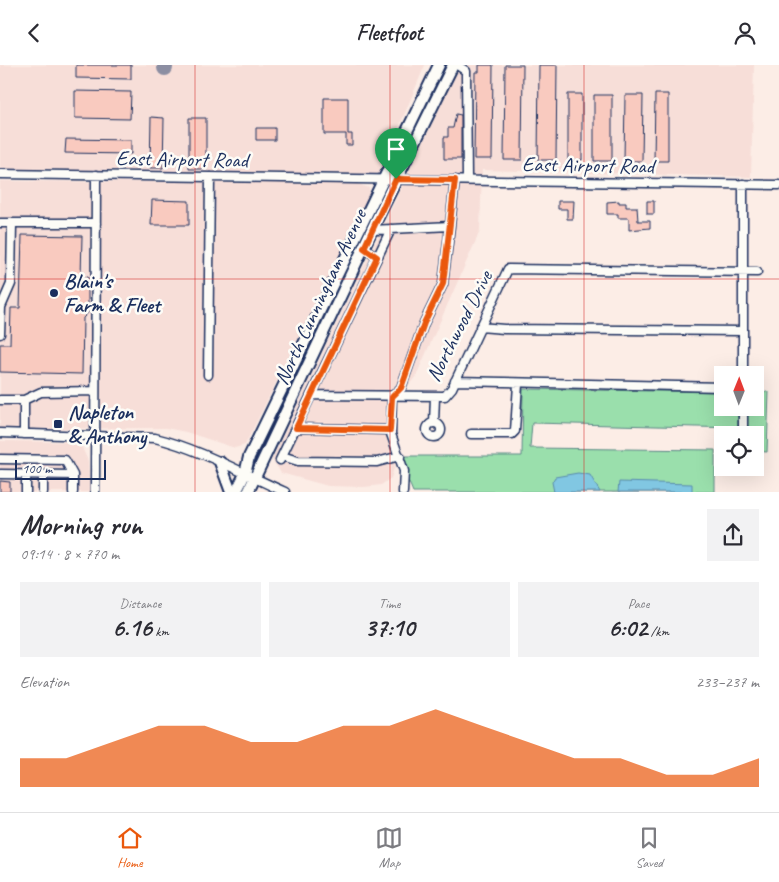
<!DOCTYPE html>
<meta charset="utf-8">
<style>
:root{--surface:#fff;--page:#f2f2f3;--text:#2b2b33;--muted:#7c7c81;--line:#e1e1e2;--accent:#ea580c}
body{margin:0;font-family:Caveat,sans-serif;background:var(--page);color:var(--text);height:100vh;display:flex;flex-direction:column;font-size:19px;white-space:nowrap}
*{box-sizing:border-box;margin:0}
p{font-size:16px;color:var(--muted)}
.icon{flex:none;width:28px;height:28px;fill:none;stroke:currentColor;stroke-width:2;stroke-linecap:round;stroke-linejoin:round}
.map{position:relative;height:427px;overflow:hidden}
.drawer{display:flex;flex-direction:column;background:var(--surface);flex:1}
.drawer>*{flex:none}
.needle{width:32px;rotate:1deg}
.fabs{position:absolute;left:714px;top:301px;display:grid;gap:10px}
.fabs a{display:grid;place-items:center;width:50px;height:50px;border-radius:0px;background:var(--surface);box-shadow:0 5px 20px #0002;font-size:25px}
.scale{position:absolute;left:15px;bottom:12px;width:91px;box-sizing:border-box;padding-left:5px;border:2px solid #1b2f5e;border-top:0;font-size:14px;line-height:18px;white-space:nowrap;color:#1b2f5e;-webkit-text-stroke:4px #fdfcf7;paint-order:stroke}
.pin{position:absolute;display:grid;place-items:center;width:42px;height:42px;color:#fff;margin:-51px -21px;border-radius:50% 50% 50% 0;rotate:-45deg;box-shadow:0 0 5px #0007}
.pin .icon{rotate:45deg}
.round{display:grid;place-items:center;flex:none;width:52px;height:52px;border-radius:0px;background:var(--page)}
.headline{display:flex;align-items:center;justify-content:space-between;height:85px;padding:0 20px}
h1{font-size:28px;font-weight:800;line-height:38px}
.stats{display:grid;grid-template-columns:repeat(3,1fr);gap:8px;height:85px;padding:5px 20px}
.stats div{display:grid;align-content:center;border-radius:0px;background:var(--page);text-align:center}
.stats b{font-size:25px;font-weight:800}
.stats small{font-size:14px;font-weight:400}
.stats p{font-size:14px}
.chart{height:140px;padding:10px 20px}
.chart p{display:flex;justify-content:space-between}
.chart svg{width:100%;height:90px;margin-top:5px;fill:var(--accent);opacity:.7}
header{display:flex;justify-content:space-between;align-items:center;height:65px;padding:0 20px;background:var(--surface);font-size:22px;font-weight:800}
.dock{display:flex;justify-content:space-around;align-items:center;height:70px;border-top:1px solid var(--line);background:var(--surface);font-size:14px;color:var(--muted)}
.dock a{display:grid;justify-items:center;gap:2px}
.dock .selected{color:var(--accent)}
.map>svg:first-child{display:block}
.built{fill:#f7ded8}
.green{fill:#9adfac;stroke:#5a8785}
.water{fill:#81c7e2;stroke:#588aad}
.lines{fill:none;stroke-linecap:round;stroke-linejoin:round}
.taxiway{stroke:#8c8ea2;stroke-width:16}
.building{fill:#f9cabf;stroke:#1b2f5e}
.minor-casing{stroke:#1b2f5e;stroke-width:11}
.major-casing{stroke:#1b2f5e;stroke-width:14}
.minor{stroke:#fdfcf7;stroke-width:8}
.major{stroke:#fdfcf7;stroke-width:10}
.route-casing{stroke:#fff;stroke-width:10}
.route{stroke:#ea580c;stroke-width:6}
.grid{fill:none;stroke:#d62828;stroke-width:1;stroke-opacity:0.55}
.poi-dot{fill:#1b2f5e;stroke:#fdfcf7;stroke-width:2}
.labels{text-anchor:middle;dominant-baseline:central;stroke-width:5;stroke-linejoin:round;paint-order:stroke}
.street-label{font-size:21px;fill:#1b2f5e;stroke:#fdfcf7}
.poi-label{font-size:21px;font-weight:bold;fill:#1b2f5e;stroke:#fdfcf7;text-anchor:start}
</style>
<header><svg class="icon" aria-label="back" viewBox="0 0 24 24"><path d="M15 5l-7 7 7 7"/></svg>Fleetfoot<svg class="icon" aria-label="person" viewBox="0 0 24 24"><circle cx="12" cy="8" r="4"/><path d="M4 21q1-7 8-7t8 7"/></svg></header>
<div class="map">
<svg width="779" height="427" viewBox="0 0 779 427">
<rect width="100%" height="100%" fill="#fcede6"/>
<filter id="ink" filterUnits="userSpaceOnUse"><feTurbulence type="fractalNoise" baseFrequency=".02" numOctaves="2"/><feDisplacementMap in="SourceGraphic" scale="10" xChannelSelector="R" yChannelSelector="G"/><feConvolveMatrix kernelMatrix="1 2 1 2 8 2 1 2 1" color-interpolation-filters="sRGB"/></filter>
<g filter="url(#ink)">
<path class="built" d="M0 0H425L379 110 0 104Z
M460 0H754L751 112 482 105 480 166 416 311 396 337 398 391 391 413 381 420 364 422 328 421 281 408 272 394Z
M0 116 355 118 369 123 370 129 245 380 235 383 186 367 166 363 0 364Z
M0 376 75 377 81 380 88 396 90 427H0Z"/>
<path class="green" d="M523 324 722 327V342L738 343V363L532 358 530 383 715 385V427H413L398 391H522Z
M755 327H769L767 387 755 386V370H747V343L755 342Z"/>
<path class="water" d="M578 408 590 410 600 427H554L552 417 555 412Z
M619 417 692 419V427H618Z"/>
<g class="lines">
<path class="taxiway" d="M165 3V0"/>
</g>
<path class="building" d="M76 0H131V14L76 13Z
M479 0H493L492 94H474L475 7H479Z
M505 0H523L522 95H504Z
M539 0H557L556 95H538Z
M75 26 131 27 130 54 75 53Z
M568 29H582V95H568Z
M655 29H668V96H654Z
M594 30H612V96H594Z
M625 30H643L642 96H624Z
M324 33H348V69H352V80H346V69H324Z
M456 49 461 50V94H444V72H448V63H453Z
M151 52 164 53 163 103H150Z
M189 53H206V104H189Z
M256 63H275V75H256Z
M66 74 131 75V89L65 88Z
M152 135 189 136V160H151Z
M558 136H574L573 154H567V144H558Z
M619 136V138H626V142H637L638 156H650V163L629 165V153H618V149H607V137Z
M647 136H654V149H647Z
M22 170 82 171 81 212H88V248L83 253 82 309 0 307V279H10L11 243H20Z
M0 416 10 417V427H0Z"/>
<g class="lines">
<defs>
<path id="minor" d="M457 0 466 6 467 115
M0 109 779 120
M743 119V310
M0 158H12L11 219 1 242 0 269
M12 158H96
M372 165 450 161 455 115
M364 183 377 192
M480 262 504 264 743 266
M208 310 210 112
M455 316 722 322
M311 330 445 331 452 323 508 204 757 207
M392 332 401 323 424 258 443 219 450 161
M392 332 391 369 404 406 403 427
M0 335H24
M743 342V370
M434 358 435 332
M427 365a7 7 0 1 1 14 0a7 7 0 1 1-14 0Z
M296 363 390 365
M0 368 155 373C200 384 242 408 285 427
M24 369V335L41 327 95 326
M471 369H512L515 366 518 319
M282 391 298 396 377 397 400 391
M0 394 65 395 73 410V427
M280 395 391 164
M0 409 73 410
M26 427V409
M43 427V410
M95 427 96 110"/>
<path id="major" d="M220 397 231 427
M236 427 245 409 249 392 439 0
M248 427 377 154 453 0"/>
</defs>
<use href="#minor" class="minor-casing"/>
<use href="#major" class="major-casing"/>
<use href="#minor" class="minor"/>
<use href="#major" class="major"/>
</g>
</g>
<g class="lines" filter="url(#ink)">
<defs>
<path id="route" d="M396 114 455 115 443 219 424 258 401 323 392 332 390 365 296 363 377 192 364 183Z"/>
</defs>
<use href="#route" class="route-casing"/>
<use href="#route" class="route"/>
</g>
<path class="grid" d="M195 0V427M390 0V427M584 0V427M0 214H779"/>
<g class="poi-dot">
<circle cx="54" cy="228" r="5"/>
<rect x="53" y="354" width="10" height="10" rx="2.5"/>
</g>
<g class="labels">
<g class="street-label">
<text transform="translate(182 94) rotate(1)">East Airport Road</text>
<text transform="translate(588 100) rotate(1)">East Airport Road</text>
<text transform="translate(320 232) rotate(-65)">North Cunningham Avenue</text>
<text transform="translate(459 261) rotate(-63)">Northwood Drive</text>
</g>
<g class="poi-label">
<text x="64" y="216">Blain's<tspan x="64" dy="24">Farm &amp; Fleet</tspan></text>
<text x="68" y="347">Napleton<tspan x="68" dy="24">&amp; Anthony</tspan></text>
</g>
</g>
</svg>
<div class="fabs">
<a><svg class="needle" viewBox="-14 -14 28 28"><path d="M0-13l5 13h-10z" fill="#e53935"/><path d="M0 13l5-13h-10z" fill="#7c7c81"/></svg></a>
<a><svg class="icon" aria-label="locate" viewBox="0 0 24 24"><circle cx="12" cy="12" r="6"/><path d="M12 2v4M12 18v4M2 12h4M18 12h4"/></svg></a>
</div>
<div class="scale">100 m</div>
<div class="pin" style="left:396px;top:114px;background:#1e9e55"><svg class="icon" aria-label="arrive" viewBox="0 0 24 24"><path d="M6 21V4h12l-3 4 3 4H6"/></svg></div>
</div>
<section class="drawer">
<div class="headline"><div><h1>Morning run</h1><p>09:14 · 8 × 770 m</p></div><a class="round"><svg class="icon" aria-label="share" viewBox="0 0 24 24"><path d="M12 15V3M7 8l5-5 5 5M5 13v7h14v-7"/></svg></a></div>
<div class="stats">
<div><p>Distance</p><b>6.16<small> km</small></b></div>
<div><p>Time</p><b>37:10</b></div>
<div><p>Pace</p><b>6:02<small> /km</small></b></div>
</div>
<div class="chart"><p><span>Elevation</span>233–237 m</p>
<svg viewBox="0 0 160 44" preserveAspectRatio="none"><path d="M0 44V30L10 30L20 22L30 14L40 14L50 22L60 22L70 14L80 14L90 6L100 14L110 22L120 30L130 30L140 38L150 38L160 30V44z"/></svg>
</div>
</section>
<nav class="dock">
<a class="selected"><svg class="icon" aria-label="home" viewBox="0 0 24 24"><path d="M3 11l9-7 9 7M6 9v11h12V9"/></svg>Home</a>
<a><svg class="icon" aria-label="map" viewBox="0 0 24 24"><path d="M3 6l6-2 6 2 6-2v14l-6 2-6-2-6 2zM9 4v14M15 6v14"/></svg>Map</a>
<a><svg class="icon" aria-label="saved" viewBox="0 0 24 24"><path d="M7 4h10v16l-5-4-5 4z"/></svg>Saved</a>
</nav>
